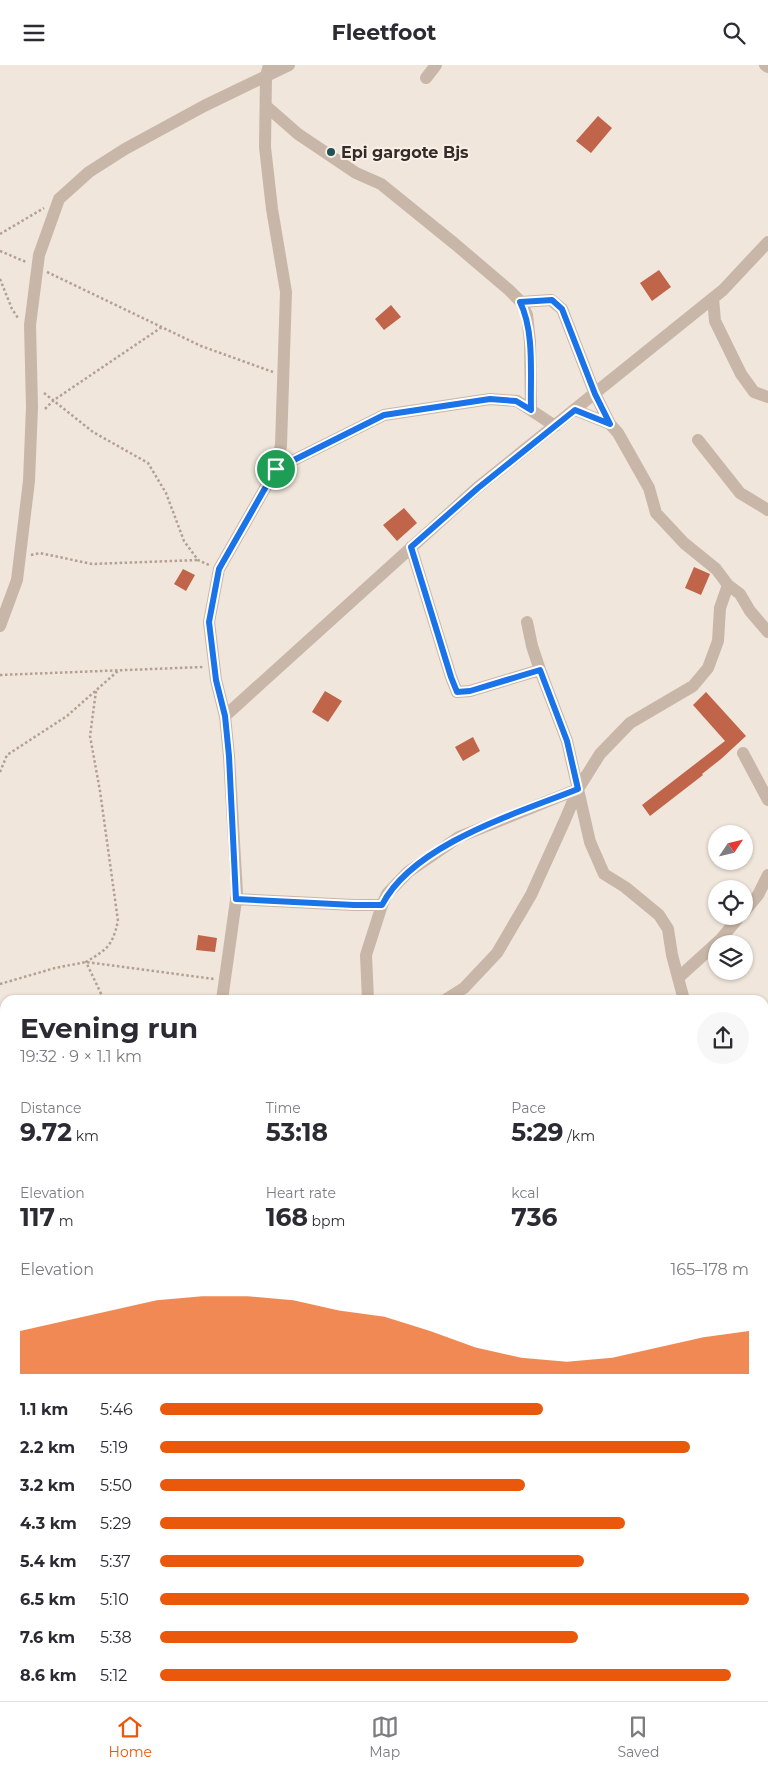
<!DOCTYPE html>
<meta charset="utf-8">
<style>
:root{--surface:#fff;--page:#f7f7f7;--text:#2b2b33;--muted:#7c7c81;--line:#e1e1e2;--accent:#ea580c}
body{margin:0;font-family:Montserrat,sans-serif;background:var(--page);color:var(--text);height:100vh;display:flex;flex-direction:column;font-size:19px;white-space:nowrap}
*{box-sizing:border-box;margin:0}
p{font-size:16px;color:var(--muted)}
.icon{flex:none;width:28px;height:28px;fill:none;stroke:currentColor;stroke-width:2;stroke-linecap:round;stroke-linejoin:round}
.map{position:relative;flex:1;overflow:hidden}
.side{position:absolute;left:0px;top:930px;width:769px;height:706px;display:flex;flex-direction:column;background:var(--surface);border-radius:15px 15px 0 0;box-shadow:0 1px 4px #0004}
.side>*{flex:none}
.needle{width:32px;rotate:55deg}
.tools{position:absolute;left:708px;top:760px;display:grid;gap:10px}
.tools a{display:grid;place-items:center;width:45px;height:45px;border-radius:50%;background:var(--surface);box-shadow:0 1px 4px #0004;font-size:25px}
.pin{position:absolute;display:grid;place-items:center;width:42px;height:42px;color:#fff;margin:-21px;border:2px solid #fff;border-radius:50%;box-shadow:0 1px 5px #0007}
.round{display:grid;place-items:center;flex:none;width:52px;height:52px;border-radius:26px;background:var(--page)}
.head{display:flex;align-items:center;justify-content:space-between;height:85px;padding:0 20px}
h1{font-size:28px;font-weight:700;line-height:38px}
.stats{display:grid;grid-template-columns:repeat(3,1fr);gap:8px;height:85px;padding:5px 20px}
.stats div{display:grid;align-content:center}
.stats b{font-size:25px;font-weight:700}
.stats small{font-size:14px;font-weight:400}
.stats p{font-size:14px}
.chart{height:140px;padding:10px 20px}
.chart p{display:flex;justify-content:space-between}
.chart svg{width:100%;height:90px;margin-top:5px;fill:var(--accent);opacity:.7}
ul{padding:0 20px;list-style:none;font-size:16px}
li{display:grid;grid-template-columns:80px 60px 1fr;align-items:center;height:38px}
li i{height:12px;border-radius:6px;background:var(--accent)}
header{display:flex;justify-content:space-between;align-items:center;height:65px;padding:0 20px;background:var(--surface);font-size:22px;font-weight:700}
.menu{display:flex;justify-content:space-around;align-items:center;height:70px;border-top:1px solid var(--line);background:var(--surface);font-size:14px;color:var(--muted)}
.menu a{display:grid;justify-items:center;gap:2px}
.menu .on{color:var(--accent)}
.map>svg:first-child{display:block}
.water{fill:#7cabac}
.building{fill:#c0644a}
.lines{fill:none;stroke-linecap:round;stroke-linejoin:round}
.path{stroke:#b4a092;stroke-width:2.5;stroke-dasharray:2.5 2.5;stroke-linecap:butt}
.street{stroke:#c8b6a8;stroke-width:12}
.route-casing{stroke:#fff;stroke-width:10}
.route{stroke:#1a73e8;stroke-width:6}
.poi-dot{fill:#1f5254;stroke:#f8f0e7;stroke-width:2}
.labels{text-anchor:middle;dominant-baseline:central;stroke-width:4;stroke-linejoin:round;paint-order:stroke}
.poi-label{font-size:16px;font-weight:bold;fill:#352c28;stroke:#f8f0e7;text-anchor:start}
</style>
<header><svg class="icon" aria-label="menu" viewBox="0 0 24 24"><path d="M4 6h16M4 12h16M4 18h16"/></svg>Fleetfoot<svg class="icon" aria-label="search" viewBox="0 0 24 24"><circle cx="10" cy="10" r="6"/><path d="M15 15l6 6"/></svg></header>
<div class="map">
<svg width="768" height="1636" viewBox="0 0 768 1636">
<rect width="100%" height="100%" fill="#f0e6db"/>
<path class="water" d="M764 1433 768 1441V1636H346L343 1631H764Z"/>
<path class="building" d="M598 51 612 63 591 88 576 76Z
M659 205 671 222 652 236 640 218Z
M391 240 401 252 384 265 375 254Z
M404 443 417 458 397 476 383 460Z
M694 502 710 509 701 530 685 523Z
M183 504 195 510 186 526 174 519Z
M325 626 342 636 328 657 312 647Z
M706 627 746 671 721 694 702 709 703 710 650 751 642 740 725 676 693 640Z
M473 672 480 686 463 696 455 682Z
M198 870 217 873 215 887 196 885Z"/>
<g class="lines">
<path class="path" d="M0 169 44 143
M0 186 26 197
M47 207 201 281 273 307
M0 214 12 244 18 253
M44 328 93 367 148 398 166 428 184 476 198 495 209 500
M45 344 54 335 162 262
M31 490 40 488 92 499 198 495
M0 610 203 602
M96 626 90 671 100 726 118 856C112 882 107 884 86 897L104 935
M0 707 7 690 67 651 119 605
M0 919 55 903 86 897 214 914
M764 1048 768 1053
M764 1181 768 1190
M764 1250 768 1254
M290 1631 292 1636"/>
<path class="street" d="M765 0 768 2
M426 13 436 0
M266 41 298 69 356 108 381 119 455 179 509 225 521 237 527 250 530 277 531 345
M713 233 715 256 741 309 754 327 768 332
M521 237 551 235 562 244 595 329 610 359
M698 375 740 428 768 445
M276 404 384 350 490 334 517 336 555 361
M411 482 451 612 457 627 470 626 540 605
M728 520 740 529 750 546 768 567
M527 557 532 581 540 605 567 676 590 777 604 809 625 822 659 850 668 864 672 890 684 935
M0 561 17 515 29 416 32 342 30 260 39 190 59 134 89 107 125 84 204 41 289 0
M225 651 477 423 723 225 768 177
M743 688 768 735
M236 834 354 840H382
M744 847 758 830 768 810
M678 913 720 875 740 851
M222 935 237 828 229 691 225 651 216 615 209 557 219 504 276 404 281 380 286 227 272 144 265 82 266 11 269 0
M368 935 366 890 382 840 387 829 408 807 459 772 578 724
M445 935 464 923 497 888 531 830 565 755 578 724 600 689 630 658 693 621 708 603 718 576 720 543 728 520 716 504 684 478 656 448 649 423 618 368 610 359 575 345
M764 1118H768
M0 1151H5
M0 1323 5 1311
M176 1631 177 1636"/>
</g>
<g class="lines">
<defs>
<path id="route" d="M552 235 562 244 595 329 610 359 575 345 478 423 411 482 451 612 457 627 470 626 540 605 567 676 578 724C518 748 413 779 382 840H354L236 834 229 691 225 651 216 615 209 557 219 504 276 404 384 350 490 334 516 336 531 345C530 312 535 267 520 237Z"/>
</defs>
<use href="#route" class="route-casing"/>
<use href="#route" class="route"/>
</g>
<circle class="poi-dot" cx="331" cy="87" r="5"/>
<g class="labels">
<g class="poi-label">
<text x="341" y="87">Epi gargote Bjs</text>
</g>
</g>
</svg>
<div class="tools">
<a><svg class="needle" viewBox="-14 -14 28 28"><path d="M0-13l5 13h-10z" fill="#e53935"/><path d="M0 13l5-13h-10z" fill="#7c7c81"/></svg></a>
<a><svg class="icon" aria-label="locate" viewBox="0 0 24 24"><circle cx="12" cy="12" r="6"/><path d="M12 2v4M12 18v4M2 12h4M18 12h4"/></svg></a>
<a><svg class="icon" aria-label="layers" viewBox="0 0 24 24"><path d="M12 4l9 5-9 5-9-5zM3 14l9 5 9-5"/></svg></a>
</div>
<div class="pin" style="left:276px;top:404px;background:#1e9e55"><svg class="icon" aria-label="arrive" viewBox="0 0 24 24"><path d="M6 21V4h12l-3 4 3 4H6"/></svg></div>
<section class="side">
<div class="head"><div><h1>Evening run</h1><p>19:32 · 9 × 1.1 km</p></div><a class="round"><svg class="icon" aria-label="share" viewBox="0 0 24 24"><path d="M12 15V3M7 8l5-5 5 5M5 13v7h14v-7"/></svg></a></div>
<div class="stats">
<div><p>Distance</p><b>9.72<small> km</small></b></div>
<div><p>Time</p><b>53:18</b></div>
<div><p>Pace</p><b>5:29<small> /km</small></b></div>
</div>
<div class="stats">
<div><p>Elevation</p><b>117<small> m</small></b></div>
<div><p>Heart rate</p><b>168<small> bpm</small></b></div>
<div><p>kcal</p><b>736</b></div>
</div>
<div class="chart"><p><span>Elevation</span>165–178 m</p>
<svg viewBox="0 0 160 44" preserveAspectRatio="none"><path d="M0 44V23L10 18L20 13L30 8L40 6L50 6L60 8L70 13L80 16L90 23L100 31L110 36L120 38L130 36L140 31L150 26L160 23V44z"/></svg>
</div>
<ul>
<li><b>1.1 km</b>5:46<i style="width:65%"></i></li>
<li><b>2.2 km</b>5:19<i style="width:90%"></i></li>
<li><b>3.2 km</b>5:50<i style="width:62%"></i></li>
<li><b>4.3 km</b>5:29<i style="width:79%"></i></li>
<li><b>5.4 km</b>5:37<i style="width:72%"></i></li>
<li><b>6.5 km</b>5:10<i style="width:100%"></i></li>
<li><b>7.6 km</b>5:38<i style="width:71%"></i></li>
<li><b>8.6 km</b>5:12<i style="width:97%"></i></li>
</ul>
</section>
</div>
<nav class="menu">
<a class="on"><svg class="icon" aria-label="home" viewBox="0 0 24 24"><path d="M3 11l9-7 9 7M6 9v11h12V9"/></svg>Home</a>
<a><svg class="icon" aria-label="map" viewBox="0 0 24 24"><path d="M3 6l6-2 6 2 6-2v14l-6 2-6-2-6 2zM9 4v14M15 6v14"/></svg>Map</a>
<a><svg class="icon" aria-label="saved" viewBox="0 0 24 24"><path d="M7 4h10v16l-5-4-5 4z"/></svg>Saved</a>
</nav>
